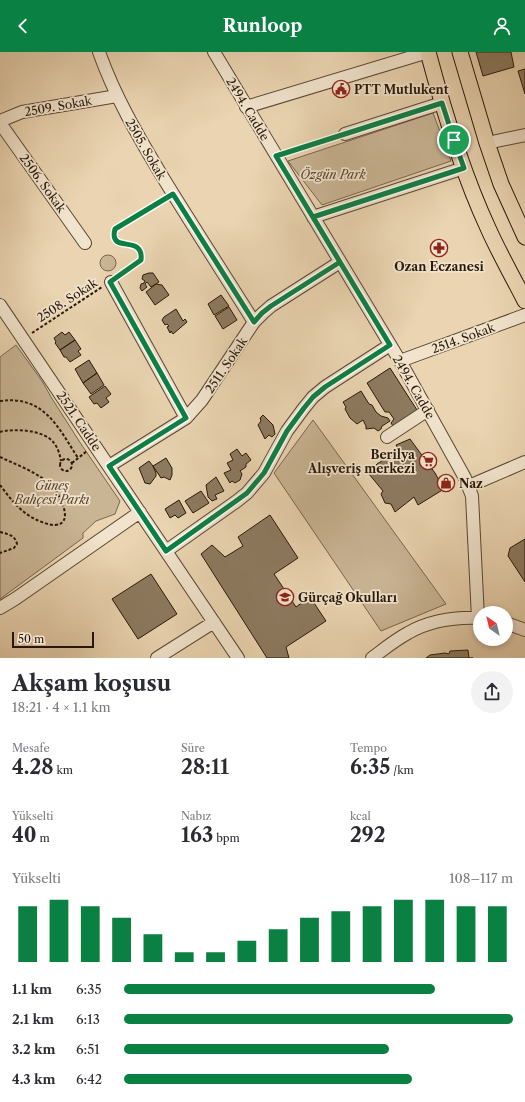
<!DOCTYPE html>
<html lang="tr">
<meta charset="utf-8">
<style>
:root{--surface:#fff;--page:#f2f2f3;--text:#2b2b33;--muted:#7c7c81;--accent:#0b8043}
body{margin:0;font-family:"Libre Caslon Text",serif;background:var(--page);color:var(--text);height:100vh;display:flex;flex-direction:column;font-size:15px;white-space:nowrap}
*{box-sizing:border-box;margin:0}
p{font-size:13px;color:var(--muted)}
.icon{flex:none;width:22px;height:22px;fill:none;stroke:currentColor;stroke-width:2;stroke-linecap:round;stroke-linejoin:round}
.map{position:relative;height:606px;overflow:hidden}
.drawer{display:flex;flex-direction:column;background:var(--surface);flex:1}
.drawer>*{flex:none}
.needle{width:26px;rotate:326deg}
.tools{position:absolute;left:473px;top:554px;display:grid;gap:8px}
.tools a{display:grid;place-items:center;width:40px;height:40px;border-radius:50%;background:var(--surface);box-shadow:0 2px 6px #0003;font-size:20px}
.scale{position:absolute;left:12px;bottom:10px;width:82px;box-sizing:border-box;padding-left:4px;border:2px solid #291808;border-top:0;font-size:11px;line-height:14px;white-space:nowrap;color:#291808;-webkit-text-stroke:3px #f1e3cc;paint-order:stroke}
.pin{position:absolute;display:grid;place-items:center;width:34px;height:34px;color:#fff;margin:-17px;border:2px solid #fff;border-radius:50%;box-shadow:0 1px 4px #0007}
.round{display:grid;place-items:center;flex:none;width:42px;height:42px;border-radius:21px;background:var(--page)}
.summary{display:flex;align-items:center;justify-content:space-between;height:68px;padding:0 12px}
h1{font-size:22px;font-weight:700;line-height:30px}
.stats{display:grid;grid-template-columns:repeat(3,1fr);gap:6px;height:68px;padding:4px 12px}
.stats div{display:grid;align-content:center}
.stats b{font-size:20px;font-weight:700}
.stats small{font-size:11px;font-weight:400}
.stats p{font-size:11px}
.chart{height:112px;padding:8px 12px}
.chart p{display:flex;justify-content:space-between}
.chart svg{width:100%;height:72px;margin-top:4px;stroke:var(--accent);stroke-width:6}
ul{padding:0 12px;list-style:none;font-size:13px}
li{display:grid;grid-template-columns:64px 48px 1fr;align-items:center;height:30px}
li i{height:10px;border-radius:5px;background:var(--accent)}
header{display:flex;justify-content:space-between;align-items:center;height:52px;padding:0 12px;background:var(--accent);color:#fff;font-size:18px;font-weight:700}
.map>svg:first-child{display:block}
.green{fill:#c9b494;stroke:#79664e}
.building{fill:#8d7a60;stroke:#291808}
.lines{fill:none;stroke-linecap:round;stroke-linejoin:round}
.minor-casing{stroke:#594732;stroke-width:14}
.major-casing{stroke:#291808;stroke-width:17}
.path{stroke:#291808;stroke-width:2;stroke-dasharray:3 2;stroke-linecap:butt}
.minor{stroke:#f1e3cc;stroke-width:12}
.major{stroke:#ead4b1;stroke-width:15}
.route-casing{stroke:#fff;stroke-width:8}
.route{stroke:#0b8043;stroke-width:5}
.labels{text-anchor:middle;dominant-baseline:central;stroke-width:3.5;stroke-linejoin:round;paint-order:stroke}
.poi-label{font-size:12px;font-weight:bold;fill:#291808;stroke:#f1e3cc;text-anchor:start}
.street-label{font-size:12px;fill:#291808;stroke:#f1e3cc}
.park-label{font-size:12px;font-style:italic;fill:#594732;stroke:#f1e3cc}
</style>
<header><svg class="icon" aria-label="back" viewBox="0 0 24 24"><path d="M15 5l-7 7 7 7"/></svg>Runloop<svg class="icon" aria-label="person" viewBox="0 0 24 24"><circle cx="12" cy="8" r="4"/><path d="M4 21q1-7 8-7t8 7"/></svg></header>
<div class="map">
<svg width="525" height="606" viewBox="0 0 525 606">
<rect width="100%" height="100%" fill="#ead4b1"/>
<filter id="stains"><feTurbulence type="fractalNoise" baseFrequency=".005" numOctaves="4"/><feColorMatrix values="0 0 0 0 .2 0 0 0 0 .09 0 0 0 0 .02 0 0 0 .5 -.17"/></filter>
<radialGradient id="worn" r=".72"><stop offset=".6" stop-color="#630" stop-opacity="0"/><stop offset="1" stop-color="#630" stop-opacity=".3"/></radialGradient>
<path class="green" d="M433 61 451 109 322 153 288 109Z
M100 211a8 8 0 1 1 16 0a8 8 0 1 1-16 0Z
M16 293 42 329 51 345 81 392 120 449 115 462 96 469 83 481V486L0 547V305Z
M313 368 446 552 381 579 274 421Z"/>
<path class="building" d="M476 0H511L514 15 483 24Z
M525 17V42L518 19Z
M149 221H153L159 230 151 235 147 230 145 232 147 235 142 239 140 236 141 232 144 231 145 229 142 227 143 223Z
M156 232 162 233 169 243 155 253 146 240Z
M221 243 229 254 214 263 208 252Z
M229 255 237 268 223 277 215 264Z
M176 257 183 269 185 267 187 270 173 282 171 279 170 281 167 275 169 274 167 272 165 273 162 268 164 265Z
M62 280 65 283 69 280 75 288 60 298 55 291 56 290 54 286Z
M75 288 81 297 78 299 81 303 70 310 66 305H64L60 298Z
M89 308 97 321 83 331 75 317Z
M390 316 417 358 393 374 391 371 394 367 389 360H385L367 331Z
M97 321 104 333 91 342 83 331Z
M105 334 111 342 106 346 109 350 101 356 97 351 94 352 89 345Z
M361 339 369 352 372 353 376 360 381 364 388 366 390 369 382 374 381 377 378 379 374 376 366 377V374L363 368 357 372 350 366 345 357 346 355 343 350Z
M263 363 273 373 275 382 272 385 269 383 265 387 258 373 261 369 260 366Z
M410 387 435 421 444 437 418 453 414 445 395 460 391 452 385 451 381 442 383 439 369 422 377 412 399 398 396 393Z
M237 397 242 404 246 401 251 408 246 412V415L240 419 242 422 240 428 235 431 232 429 230 431 224 421 231 418 227 411 233 408 230 402Z
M166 406 172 416V423L170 428 164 425 161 426 153 414Z
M149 409 153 414 156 421V424L150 432 145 431 139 416Z
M216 425 224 439 215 443 217 447 212 449 208 445 206 433Z
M201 439 209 451 193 461 185 449Z
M179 448 186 461 178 466 175 463 170 466 165 457Z
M270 463 298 506 274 522 296 555 310 545 326 569 286 595 289 606H267L201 502 212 493 225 505 243 494 238 485Z
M525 487V530L508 504 510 496Z
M151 522 177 562 138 587 112 547Z
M468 598 469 606H473H426L430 603 445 601 449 602 450 599Z"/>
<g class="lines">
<defs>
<path id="minor" d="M99 0C115 45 138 84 162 124 192 173 224 222 254 270
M214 0 400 309 465 426 472 444 478 566
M246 55 428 0
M0 69 22 60 117 44
M0 71 85 191
M345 82 442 51
M487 91 525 83
M313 165 464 116
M111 230 186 366
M0 253 238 606
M400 309 525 263
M387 385 428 358
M109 414 186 366 202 348 254 270 263 261 271 254 340 210
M469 434 525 410
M166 499 237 449 247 441 264 421 287 379 304 356 313 345 325 335 390 293
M0 556 15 547 140 460
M506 571 525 578
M157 606 214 570
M372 606C384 597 395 588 408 581 429 569 456 565 480 566"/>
<path id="major" d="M428 0C444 60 462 120 488 176 499 201 513 225 525 249
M460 0 487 91 501 132 525 185"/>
</defs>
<use href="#minor" class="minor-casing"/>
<use href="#major" class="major-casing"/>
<path class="path" d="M287 100 334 85
M119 224 141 209C144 181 108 203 115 177L163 148
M32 281 102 235
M0 349C44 343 58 375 78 406
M0 380C14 376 45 378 54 391 58 396 60 403 61 409
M0 405C19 414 41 421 55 438 61 446 74 472 55 473 49 473 41 470 35 467 20 460 9 445 0 433
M60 413a6 6 0 1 1 12 0a6 6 0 1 1-12 0Z
M72 411 87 399
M0 480C8 482 15 483 17 492L14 496 0 501"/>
<use href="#minor" class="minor"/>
<use href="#major" class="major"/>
</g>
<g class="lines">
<defs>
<path id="route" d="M454 88 464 116 313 165 340 210 271 254 262 261 254 270 173 142 115 177C108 203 144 181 141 208L110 230 186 366 109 414 166 499 236 449 247 441 264 421 287 379 304 356 313 345 325 335 390 293C352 230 314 167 276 104L442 51 454 88"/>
</defs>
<use href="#route" class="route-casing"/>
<use href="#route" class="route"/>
</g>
<defs>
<symbol id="civic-ring" viewBox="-11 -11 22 22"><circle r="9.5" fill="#f1e3cc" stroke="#8f2418" stroke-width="1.5"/><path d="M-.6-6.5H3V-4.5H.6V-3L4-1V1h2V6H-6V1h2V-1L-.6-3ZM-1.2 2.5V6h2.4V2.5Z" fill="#8f2418"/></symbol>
<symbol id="pharmacy-ring" viewBox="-11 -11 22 22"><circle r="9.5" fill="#f1e3cc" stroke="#8f2418" stroke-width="1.5"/><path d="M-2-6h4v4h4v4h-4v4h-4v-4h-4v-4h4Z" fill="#8f2418"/></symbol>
<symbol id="supermarket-ring" viewBox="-11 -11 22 22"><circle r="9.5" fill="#f1e3cc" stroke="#8f2418" stroke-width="1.5"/><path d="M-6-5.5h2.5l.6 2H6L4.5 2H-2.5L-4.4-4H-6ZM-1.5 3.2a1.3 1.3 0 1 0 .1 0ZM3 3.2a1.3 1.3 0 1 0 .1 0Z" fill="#8f2418"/></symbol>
<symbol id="shop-ring" viewBox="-11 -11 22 22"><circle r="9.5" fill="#f1e3cc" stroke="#8f2418" stroke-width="1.5"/><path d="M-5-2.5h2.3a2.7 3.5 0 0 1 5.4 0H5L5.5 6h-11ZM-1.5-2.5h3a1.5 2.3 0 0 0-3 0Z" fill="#8f2418"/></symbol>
<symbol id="school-ring" viewBox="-11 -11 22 22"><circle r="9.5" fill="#f1e3cc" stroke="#8f2418" stroke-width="1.5"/><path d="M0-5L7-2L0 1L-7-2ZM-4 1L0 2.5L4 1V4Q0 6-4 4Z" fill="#8f2418"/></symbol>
</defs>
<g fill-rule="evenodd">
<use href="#civic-ring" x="331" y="27" width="20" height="20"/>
<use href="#pharmacy-ring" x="429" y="186" width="20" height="20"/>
<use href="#supermarket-ring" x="418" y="399" width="20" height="20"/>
<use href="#shop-ring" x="436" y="421" width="20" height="20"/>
<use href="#school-ring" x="275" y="535" width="20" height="20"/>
</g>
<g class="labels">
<g class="poi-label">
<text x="354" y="37">PTT Mutlukent</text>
<text x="439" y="214" text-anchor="middle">Ozan Eczanesi</text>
<text x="415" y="402" text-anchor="end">Berilya<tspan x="415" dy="14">Alışveriş merkezi</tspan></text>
<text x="459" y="431">Naz</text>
<text x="298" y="545">Gürçağ Okulları</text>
</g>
<g class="street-label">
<text transform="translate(58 54) rotate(-10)">2509. Sokak</text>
<text transform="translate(248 57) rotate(59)">2494. Cadde</text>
<text transform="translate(146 97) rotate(60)">2505. Sokak</text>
<text transform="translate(43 131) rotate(54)">2506. Sokak</text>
<text transform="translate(67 248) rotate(-33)">2508. Sokak</text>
<text transform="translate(463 286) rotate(-20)">2514. Sokak</text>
<text transform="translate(226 313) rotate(-56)">2511. Sokak</text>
<text transform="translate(414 335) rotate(60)">2494. Cadde</text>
<text transform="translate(79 369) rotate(56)">2521. Cadde</text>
</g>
<g class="park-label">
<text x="333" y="122">Özgün Park</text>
<text x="52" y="433">Güneş<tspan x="52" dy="14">Bahçesi Parkı</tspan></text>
</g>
</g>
<rect width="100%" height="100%" filter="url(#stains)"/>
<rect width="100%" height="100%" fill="url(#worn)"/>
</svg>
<div class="tools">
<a><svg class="needle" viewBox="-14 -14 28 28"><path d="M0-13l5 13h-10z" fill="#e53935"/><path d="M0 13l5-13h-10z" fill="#7c7c81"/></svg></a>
</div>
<div class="scale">50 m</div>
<div class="pin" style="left:454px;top:88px;background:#1e9e55"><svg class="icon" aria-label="arrive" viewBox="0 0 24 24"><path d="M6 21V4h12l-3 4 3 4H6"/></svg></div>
</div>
<section class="drawer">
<div class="summary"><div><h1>Akşam koşusu</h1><p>18:21 · 4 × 1.1 km</p></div><a class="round"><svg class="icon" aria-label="share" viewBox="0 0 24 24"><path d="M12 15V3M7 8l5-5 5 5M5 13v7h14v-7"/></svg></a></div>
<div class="stats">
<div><p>Mesafe</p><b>4.28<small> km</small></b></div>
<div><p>Süre</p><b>28:11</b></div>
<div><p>Tempo</p><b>6:35<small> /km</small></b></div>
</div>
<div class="stats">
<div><p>Yükselti</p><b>40<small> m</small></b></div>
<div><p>Nabız</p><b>163<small> bpm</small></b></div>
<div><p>kcal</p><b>292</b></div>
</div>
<div class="chart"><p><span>Yükselti</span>108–117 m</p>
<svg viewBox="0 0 160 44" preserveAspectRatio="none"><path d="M5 44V10M15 44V6M25 44V10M35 44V17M45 44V27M55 44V38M65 44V38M75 44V31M85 44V24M95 44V17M105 44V13M115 44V10M125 44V6M135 44V6M145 44V10M155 44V10"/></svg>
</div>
<ul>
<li><b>1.1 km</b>6:35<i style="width:80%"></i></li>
<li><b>2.1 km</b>6:13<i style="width:100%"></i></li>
<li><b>3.2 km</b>6:51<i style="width:68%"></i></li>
<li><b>4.3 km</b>6:42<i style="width:74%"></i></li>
</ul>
</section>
